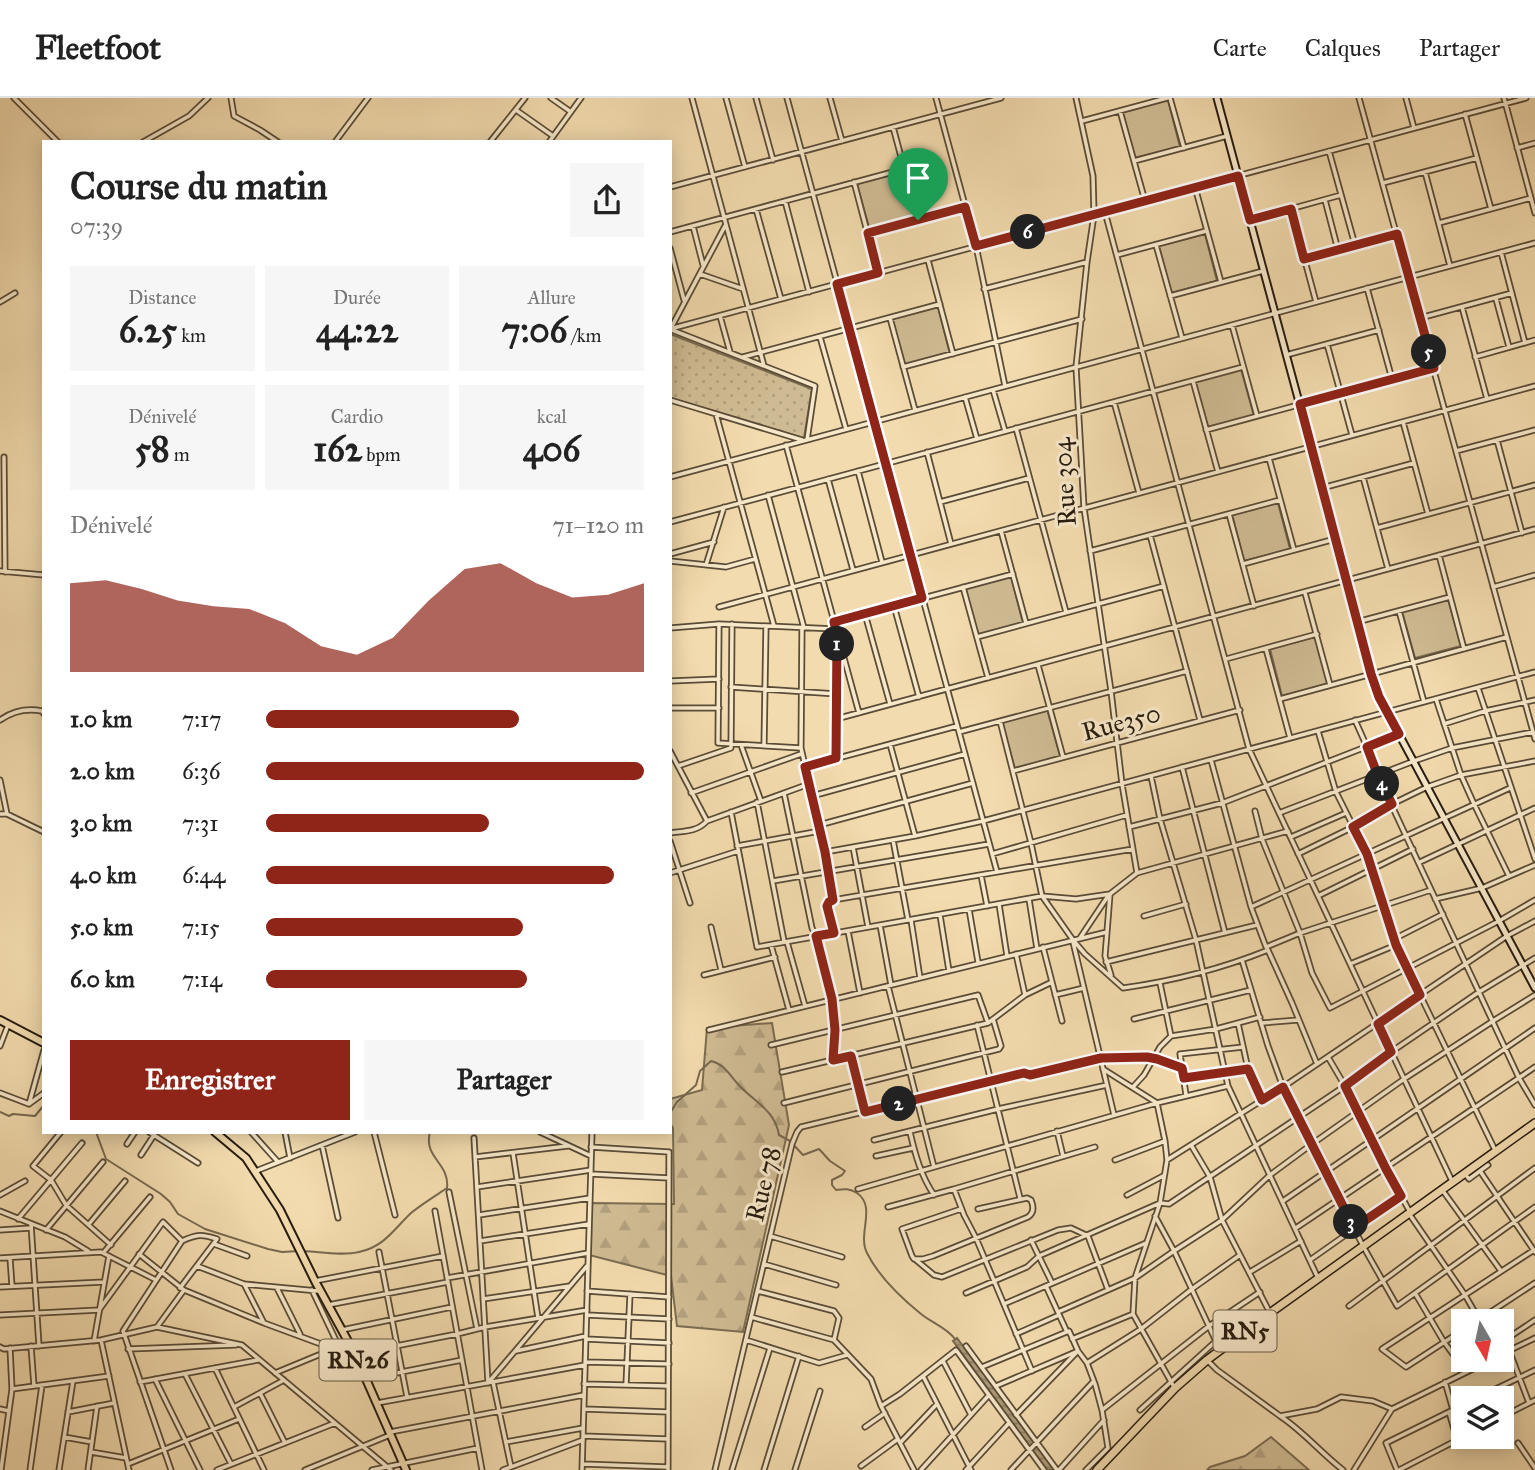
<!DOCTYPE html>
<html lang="fr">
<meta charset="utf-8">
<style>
:root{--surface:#fff;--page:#f6f6f6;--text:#222;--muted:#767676;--line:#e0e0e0;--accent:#8f2418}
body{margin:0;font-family:"IM FELL Great Primer",serif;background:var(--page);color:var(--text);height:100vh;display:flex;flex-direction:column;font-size:26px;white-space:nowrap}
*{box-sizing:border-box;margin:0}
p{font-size:23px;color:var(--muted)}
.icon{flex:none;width:38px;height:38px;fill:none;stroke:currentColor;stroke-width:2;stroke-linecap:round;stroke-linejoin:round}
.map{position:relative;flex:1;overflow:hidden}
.side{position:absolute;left:42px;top:42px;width:630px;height:994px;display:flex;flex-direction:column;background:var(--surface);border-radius:0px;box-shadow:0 4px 18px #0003}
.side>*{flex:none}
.needle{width:46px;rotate:171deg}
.buttons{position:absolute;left:1451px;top:1211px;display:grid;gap:14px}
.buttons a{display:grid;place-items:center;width:63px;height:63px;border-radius:0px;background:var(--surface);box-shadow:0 4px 18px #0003;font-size:35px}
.pin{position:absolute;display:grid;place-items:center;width:60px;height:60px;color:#fff;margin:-72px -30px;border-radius:50% 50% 50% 0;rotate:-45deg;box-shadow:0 0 7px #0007}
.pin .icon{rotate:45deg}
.km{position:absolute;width:35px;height:35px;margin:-18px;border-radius:50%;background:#222;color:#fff;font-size:19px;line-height:35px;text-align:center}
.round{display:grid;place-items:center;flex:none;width:74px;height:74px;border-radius:0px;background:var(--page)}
.headline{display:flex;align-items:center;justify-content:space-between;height:119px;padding:0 28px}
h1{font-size:38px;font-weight:700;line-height:52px}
.metrics{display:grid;grid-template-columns:repeat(3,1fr);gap:10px;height:119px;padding:7px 28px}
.metrics div{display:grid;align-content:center;border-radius:0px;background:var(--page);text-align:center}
.metrics b{font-size:35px;font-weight:700}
.metrics small{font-size:19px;font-weight:400}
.metrics p{font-size:19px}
.chart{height:196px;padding:14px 28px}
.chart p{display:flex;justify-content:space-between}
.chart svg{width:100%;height:126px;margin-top:7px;fill:var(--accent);opacity:.7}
.primary-button{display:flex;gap:14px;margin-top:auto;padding:14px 28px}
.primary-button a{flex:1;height:80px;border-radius:0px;background:var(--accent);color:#fff;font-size:28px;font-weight:700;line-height:80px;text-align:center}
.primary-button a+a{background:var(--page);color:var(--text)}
ul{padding:0 28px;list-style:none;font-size:23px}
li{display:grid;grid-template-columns:112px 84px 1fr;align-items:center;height:52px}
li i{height:18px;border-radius:9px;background:var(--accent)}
header{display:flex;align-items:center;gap:42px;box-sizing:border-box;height:98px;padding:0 35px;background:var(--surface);border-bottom:2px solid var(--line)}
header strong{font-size:33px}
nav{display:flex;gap:38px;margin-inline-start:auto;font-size:24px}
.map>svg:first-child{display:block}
.forest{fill:url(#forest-firs);stroke:#7b6c51;stroke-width:2}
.park{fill:url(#park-dots);stroke:#7b6c51;stroke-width:2}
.pitch{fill:#cfbb93;stroke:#7b6c51;stroke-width:2}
.water{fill:url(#water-rules);stroke:#77684e;stroke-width:2}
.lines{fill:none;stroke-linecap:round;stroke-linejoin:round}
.stream{stroke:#77684e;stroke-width:2}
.street-casing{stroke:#5a4c37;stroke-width:7}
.secondary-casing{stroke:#271c0f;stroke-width:9}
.primary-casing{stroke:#271c0f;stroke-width:10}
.highway-casing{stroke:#271c0f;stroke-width:10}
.street{stroke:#f7e8ca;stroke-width:3.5}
.secondary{stroke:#f7e8ca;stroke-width:5}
.primary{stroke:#f2dbae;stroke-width:6}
.highway{stroke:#f2dbae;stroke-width:7}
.route-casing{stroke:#fff;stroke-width:14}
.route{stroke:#8f2418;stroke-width:9}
.labels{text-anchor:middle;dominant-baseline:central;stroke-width:6;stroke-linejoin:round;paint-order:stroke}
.shield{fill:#f7e8ca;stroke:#655947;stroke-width:2}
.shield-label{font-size:24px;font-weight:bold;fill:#271c0f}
.street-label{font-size:26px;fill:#271c0f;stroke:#f7e8ca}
</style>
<header>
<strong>Fleetfoot</strong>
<nav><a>Carte</a><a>Calques</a><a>Partager</a></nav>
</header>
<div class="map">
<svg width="1535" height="1372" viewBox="0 0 1535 1372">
<defs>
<pattern id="forest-firs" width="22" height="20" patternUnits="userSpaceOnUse" patternTransform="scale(1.75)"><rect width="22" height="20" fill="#cfbb93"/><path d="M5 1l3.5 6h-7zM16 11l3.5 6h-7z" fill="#b2a07e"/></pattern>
<pattern id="park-dots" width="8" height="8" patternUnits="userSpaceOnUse" patternTransform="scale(1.75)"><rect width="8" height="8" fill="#cfbb93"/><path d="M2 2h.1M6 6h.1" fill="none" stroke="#b2a07e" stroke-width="1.8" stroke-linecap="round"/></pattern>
<pattern id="water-rules" width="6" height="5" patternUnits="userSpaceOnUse" patternTransform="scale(1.75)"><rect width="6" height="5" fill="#ad9a78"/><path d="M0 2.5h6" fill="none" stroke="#8d7d61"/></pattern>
</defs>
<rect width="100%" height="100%" fill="#f2dbae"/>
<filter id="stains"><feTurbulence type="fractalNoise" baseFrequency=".00286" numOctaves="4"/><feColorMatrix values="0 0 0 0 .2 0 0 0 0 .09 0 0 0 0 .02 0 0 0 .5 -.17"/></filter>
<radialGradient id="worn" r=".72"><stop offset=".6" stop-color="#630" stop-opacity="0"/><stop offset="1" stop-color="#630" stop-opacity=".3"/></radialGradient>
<path class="forest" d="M772 925 789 1027 743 1234 677 1228 671 1178 589 1157 592 1105 674 1106 673 1030 670 1025V1001L702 992 707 930Z
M1271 1339 1309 1372H1207L1210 1369 1245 1358Z"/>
<path class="park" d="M670 236 812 291 804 340 670 300Z"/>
<path class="pitch" d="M1168 2 1180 49 1134 60 1122 14Z
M903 74 915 121 870 133 857 86Z
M1205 136 1217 183 1171 195 1159 148Z
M938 209 950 256 904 268 892 221Z
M1241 271 1254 318 1208 329 1195 283Z
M1278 405 1290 451 1244 463 1232 416Z
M1011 478 1023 525 978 537 965 490Z
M1448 501 1461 548 1415 560 1402 513Z
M1315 539 1328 586 1282 598 1270 551Z
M1047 611 1060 658 1015 671 1002 624Z"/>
<path class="water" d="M957 1240 1055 1372H1047L953 1243Z"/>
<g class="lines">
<path class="stream" d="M0 1014 9 1018 13 1016 35 1018 44 1007
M670 1015 677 1004 696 987 700 973 711 963C724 966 729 976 737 985 752 1003 775 1011 779 1037L790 1043 803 1057 819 1051 830 1063 845 1073 842 1077 832 1082V1087L836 1092C844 1091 849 1090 857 1095 877 1109 857 1136 867 1155 879 1179 900 1199 921 1216 932 1225 946 1229 955 1241
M96 1034 106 1061 161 1096 170 1104 178 1116 205 1131 268 1151 282 1154 299 1153
M304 1153C322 1154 342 1158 359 1154 384 1149 394 1131 411 1115 422 1106 435 1098 447 1090 450 1065 423 1060 430 1034"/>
<defs>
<path id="street" d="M14 0 58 44
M231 0 234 18 260 32 278 44
M551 0 571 14
M692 0 764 268
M726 0 745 69
M756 0 773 62
M787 0 997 774
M830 0 842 43
M936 0 976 148 1005 288
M1076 0 1093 78 1094 117 1087 164 1076 269 1084 410 1111 593 1122 686 1137 775
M1170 0 1184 50
M1359 0 1535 641
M1406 0 1414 30
M1504 0 1535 115
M516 12 553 38
M1120 13 1145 103
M1465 16 1491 111
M1082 23 1167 0
M893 29 918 122
M143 44 189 18 208 0
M335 44 368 0
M490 44 525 0
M549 44 581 0
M1517 50 1535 45
M1329 53 1355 147
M1134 63 1227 38
M1425 74 1450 168
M854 84 878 175
M1383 85 1477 60
M670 89 1001 0
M1195 89 1221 184
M1325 102 1338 152
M785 103 809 194
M756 111 781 201
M1291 111 1316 204
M1105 114 1249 651 1452 1083
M1250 122 1341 97
M1439 125 1531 100
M693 128 703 167
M670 134 904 71
M868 135 965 109
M1156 147 1182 240
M670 150 684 202
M1501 154 1525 245
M1117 157 1206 133
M1304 161 1397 136
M928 162 953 256
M700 176 743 191
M1367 190 1392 281
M984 191 1087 164
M1170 198 1263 173
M1496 201 1509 249
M0 204 15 195
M1462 209 1487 301
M720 218 730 254
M890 220 915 312
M1420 220 1512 195
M1232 227 1257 318
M671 230 725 128
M670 231 1526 0
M672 232 815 288 807 342
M820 239 846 331
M1327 246 1352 337
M1286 257 1379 232
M743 259 940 206
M1475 259 1535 242
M903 269 1082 221
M1193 283 1218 374
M993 292 1005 333
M965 299 977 341
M670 302 802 342
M1114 304 1139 395
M716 316 774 528
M1403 324 1428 416
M1016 330 1066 514
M1206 332 1434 270
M1497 342 1522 435
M786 347 859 615
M1456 353 1535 332
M927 354 951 446
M4 359 5 474
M1269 360 1294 452
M858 373 882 464
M670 379 1535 145
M1363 379 1388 471
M828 381 853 472
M1322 390 1414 365
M768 397 804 530
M940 404 1029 380
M1229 416 1254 508
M670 424 1243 269
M1377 430 1535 387
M1001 433 1026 525
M1150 437 1200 622
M1090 453 1280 402
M670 456 714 444
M1439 457 1464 551
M670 463 726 469 755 461
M1243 466 1335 441
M706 467 724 409
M0 473 44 477
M963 489 988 580
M1493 489 1535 477
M1305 495 1330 587
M894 508 919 599
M719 509 1535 288
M1399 513 1424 604
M865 516 890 606
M834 524 1013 476
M1357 524 1450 499
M719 526 718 645 801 650
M802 529 801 650 825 754 833 802
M670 530 719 526 836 531
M977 539 1164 488
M1266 551 1290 640
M1226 561 1317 536
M1038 567 1063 659
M670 583 719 581
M731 589 837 596
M1478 590 1535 761
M1280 601 1507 539
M1436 601 1461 677 1474 706 1509 778
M670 610H719
M836 621 1535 431
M0 622C13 613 27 610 42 613L44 616
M1355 622 1367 649 1378 678 1519 980 1535 1007
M1000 623 1031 745 1042 798 1073 842 1085 856 1123 890C1173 883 1221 871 1268 852
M1444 626 1485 613 1535 602
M1318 633 1336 694 1367 756 1396 847 1495 1052
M959 634 1187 573
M890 646 915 738
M741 647 761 703
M764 648 766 528
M670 653 707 723
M836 661 837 544
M1211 662 1251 809 1266 849 1300 835 1431 792
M678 668 731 650 732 526
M805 669 957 628
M1182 669 1225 835
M1013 673 1240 612
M1151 678 1160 721 1196 842 1228 988 1318 1180
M0 682 7 716
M691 695 801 656
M784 695 812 830 816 838 832 901 835 931 833 962
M812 698 965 656
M757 704 784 843
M1255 713 1262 741 1300 835 1312 875 1330 910 1499 823 1535 802
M731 714 757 849 1042 798 1076 801 1110 796 1137 775 1288 733
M1279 715 1414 663 1452 650 1533 634
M0 716H7L44 734
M819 727 973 685
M1129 729 1222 705 1399 636
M670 735C684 733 697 734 707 723L809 686
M1291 739 1346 715
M893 742 908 822
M670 743 690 805
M737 748 820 733
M853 749 868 829
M825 754 915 738 983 723 1535 574
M992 756 1127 717
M1298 756 1353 729 1392 706 1427 689 1461 677 1535 663
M1420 764 1535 710
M670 775 738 753
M981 777 987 808
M773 783 989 746
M1318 798 1413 751
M1029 801 1037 851
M1435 801 1482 790 1535 767
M999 806 1007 858
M1251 809 1510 690
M969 811 978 864
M940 817 949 873
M1144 818 1186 806
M911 822 920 880
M880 827 891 887
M711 829 721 872
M848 833 860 895
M1107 834 1105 858 1111 877
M833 835 827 809 829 804 833 802 1133 751
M1080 840 1108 798
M1394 841 1443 816
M787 844 805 908
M1073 844 1114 1017
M771 847 789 912
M1043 849 1062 923
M1267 850 1292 905 1317 966
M1016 856 1025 897
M1242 862 1268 948 1283 989 1363 1148 1397 1208 1535 1109
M1106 864 1257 827
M1350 866 1396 847
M704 877 775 859
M1160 885 1171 938
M888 888 934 1069
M1055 897 1084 890
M1134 921 1251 892
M1238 925 1248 971 1262 1002
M1262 925 1298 922
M977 927 1020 1100
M709 932 1107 834 1110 796
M771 947 978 897 988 925
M0 948 8 927
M851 959 865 1014
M1328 959 1345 988 1386 1071 1410 1114
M1103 971 1157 1005 1165 1043 1167 1062 1160 1105 1135 1180 1133 1216 1174 1289
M782 974 988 925 1025 897 1052 884
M1184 980 1247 971
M1133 989 1144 977 1160 949 1171 938 1216 931 1260 919
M0 995 29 1006
M1186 997 1180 956 1243 949
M784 1005 999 951 1001 948 993 921
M29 1006 44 952
M29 1006 44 995
M1057 1033 1063 1058
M61 1034 33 1068 51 1082 66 1107 111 1147
M149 1034 198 1065
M251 1034 278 1064
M285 1034 290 1060
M374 1034 395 1117
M540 1034 591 1058
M910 1034C915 1056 921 1078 934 1097
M474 1040 488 1285
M874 1042 998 1011 1107 987
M127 1046 135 1034
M322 1047 338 1120
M1191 1047 1210 1079 1222 1122 1270 1215
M591 1049 669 1054 668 1372
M513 1055 538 1220
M141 1057 154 1037
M876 1058 913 1050
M475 1059 568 1048
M1115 1062 1165 1043
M1167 1062 1283 989 1507 838 1535 823
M256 1073 355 1034
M1480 1073 1535 1154
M591 1076 669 1080
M1465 1076 1469 1081 1488 1067
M477 1089 591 1072
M858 1091 1157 1005 1228 988
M954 1091 964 1117 976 1140 1032 1273
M1443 1093 1501 1173
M449 1094 477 1231
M0 1097 25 1083
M1127 1097 1163 1078
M1283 1103 1535 930
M888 1109 954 1091 1095 1049
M961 1111 902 1131 912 1158 914 1161H923L933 1158 1028 1119C1034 1115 1034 1109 1031 1102L1027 1100 978 1111
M0 1113 65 1139 88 1153
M435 1113 482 1372
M479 1117 590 1100
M1410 1117 1465 1197 1480 1223
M1155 1118 1174 1153 1220 1252
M18 1121 82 1045
M31 1126 39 1248
M89 1126 125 1083
M1296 1130 1535 969
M0 1132 31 1130
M46 1132 103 1064
M770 1138 842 1159
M1031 1142 1052 1185
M480 1143 589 1126
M214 1146 247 1158
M104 1154 150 1099
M379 1154 407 1299
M139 1156 184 1192 264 1225 356 1259
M0 1160 101 1154 156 1182
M10 1160 12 1188
M916 1162 934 1177 942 1179 1058 1132 1071 1130 1088 1138 1108 1192
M1310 1162 1401 1098
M764 1166 836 1187
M197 1168 244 1186 318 1193
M1250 1174 1301 1143
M447 1180 588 1155
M315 1183 443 1158
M244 1186 263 1223
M1046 1188 1067 1234
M0 1189 104 1184
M277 1190 300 1236
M312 1192 340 1251
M587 1193 669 1199
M758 1193 834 1213 839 1220 834 1242
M966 1195 1027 1169 1039 1158 1160 1105 1169 1106 1345 988 1391 954 1479 894 1535 860
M1415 1195 1444 1244 1466 1274
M483 1201 570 1188
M1004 1206 1146 1145
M328 1207 448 1184
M1349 1208 1535 1070
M1058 1214 1135 1180 1174 1153 1222 1122 1270 1077 1312 1046 1404 981 1493 923 1535 897
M0 1217 99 1212 163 1124 182 1143C197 1136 202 1136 217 1141L180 1190
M587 1217 669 1221
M751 1219 834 1242 871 1281 881 1308 914 1372
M1477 1223 1535 1185
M157 1229 184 1192
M342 1232 452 1209
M1463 1232 1406 1269 1382 1251 1534 1152
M1016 1236 1059 1217
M586 1241 669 1245
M1072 1241 1133 1216
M101 1242 129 1372
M746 1242 819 1265 847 1257
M94 1243 109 1158
M1502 1244 1535 1222
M31 1248 34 1288
M966 1248 1057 1372
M0 1249 4 1251 101 1242 157 1229 242 1247 391 1372
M128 1251 236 1247
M1509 1252 1529 1305
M516 1253 586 1238
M355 1256 457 1236 485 1229 587 1212
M1502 1256 1535 1240
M943 1263 971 1317
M1208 1263 1217 1272 1280 1318 1317 1311 1341 1299 1373 1303 1392 1311
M585 1264 669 1266
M1087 1265 1141 1231 1192 1191 1240 1157
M982 1269 1069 1233 1078 1253 1087 1265 1095 1286 1102 1312 1108 1350 1086 1372
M1462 1269 1473 1262
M215 1270 264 1372
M275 1275 333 1251
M185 1276 231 1366
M923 1278 971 1372
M155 1281 200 1372
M366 1281 462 1262
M140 1284 258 1262
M493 1284 511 1369
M1445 1284 1453 1312
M488 1285 587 1168
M584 1286 668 1288
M626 1287 630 1196
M996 1288 1078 1253
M12 1291 109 1278
M260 1295 285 1345
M1477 1300 1535 1272
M377 1305 585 1267
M881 1308 900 1296 956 1252 1044 1372
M234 1309 284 1282
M0 1311 9 1313
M584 1311 668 1314
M1102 1312 1209 1228 1260 1194
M1140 1312 1216 1243 1251 1219
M68 1314 114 1305
M1449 1314 1457 1342
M1016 1317 1076 1255
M1280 1318C1303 1333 1321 1355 1343 1372
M1502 1319 1535 1302
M865 1329 885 1315
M390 1334 584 1297
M583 1338 668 1341
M64 1339 92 1344
M506 1344 583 1330
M900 1345 937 1306
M1518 1345 1535 1370
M91 1354 126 1360
M128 1366 239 1321
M583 1366 668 1369
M861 1368 898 1341
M1 1372 12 1291 10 1250
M30 1372 42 1287
M59 1372 73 1283
M88 1372 97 1308
M171 1372 123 1233 182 1143
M217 1372 335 1325
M305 1372 390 1337
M372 1372 478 1350
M503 1372 583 1342
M582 1372 592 1034
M715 1372 792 1046 797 1034 801 1029 1024 975 1030 977 1101 960 1147 959 1157 961 1182 970
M732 1372 770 1250
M764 1372 799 1258
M795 1372 820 1293
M921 1372 989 1297
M966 1372 1009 1325
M1011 1372 1093 1284
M1059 1372 1104 1322
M1354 1372 1392 1311 1491 1262
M1397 1372 1386 1345 1463 1307
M1399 1372 1463 1339"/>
<path id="secondary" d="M1217 0 1347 482 1371 576 1379 599 1535 890"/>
<path id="primary" d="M0 922 44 945
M215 1034 246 1060 280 1112 315 1183 355 1256 406 1372"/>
<path id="highway" d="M1097 1372 1175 1290 1207 1262 1270 1215 1535 1025"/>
</defs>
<use href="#street" class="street-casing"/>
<use href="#secondary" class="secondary-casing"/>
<use href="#primary" class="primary-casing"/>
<use href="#highway" class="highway-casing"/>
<use href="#street" class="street"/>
<use href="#secondary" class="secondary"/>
<use href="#primary" class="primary"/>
<use href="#highway" class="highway"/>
</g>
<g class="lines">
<defs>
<path id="route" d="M1238 78 1250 122 1291 111 1304 161 1397 136 1434 270 1300 306 1371 576 1379 599 1399 636 1367 649 1378 678 1392 706 1353 729 1367 756 1396 847 1420 897 1378 926 1391 954 1345 988 1386 1071 1401 1098 1354 1130 1283 989 1262 1002 1248 971 1184 980 1182 970 1157 961 1147 959 1101 960 1030 977 1024 975 865 1014 851 958 833 962 835 932 832 901 816 838 834 835 827 808 829 804 833 802 825 754 805 669 836 660 837 537 834 524 922 500 837 186 878 175 868 135 965 109 976 148Z"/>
</defs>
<use href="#route" class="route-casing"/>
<use href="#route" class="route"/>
</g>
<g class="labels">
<g class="shield">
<rect x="1213.5" y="1212.5" width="63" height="41" rx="5"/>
<rect x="319.5" y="1241.5" width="77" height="41" rx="5"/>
</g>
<g class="shield-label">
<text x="1245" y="1233">RN5</text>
<text x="358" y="1262">RN26</text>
</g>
<g class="street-label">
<text transform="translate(1064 384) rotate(-94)">Rue 304</text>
<text transform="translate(1121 624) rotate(-15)">Rue350</text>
<text transform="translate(763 1086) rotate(-76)">Rue 78</text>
</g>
</g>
<rect width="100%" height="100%" filter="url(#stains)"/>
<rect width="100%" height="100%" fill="url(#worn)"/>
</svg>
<div class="buttons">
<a><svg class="needle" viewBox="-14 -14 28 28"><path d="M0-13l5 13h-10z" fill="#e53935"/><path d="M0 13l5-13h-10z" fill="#767676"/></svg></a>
<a><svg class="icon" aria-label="layers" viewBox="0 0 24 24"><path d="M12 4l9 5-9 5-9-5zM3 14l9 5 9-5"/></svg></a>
</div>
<div class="pin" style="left:918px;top:122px;background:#1e9e55"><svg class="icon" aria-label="arrive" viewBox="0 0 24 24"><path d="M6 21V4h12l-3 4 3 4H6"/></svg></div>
<b class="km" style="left:837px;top:546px">1</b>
<b class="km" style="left:899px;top:1006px">2</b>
<b class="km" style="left:1351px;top:1124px">3</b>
<b class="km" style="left:1382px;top:686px">4</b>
<b class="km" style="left:1429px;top:254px">5</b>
<b class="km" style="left:1028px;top:134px">6</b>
<section class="side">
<div class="headline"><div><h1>Course du matin</h1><p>07:39</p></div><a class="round"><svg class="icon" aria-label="share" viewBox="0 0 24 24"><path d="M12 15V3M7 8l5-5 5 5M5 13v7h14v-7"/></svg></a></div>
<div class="metrics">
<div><p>Distance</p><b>6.25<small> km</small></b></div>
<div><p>Durée</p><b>44:22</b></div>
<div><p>Allure</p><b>7:06<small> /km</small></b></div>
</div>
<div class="metrics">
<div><p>Dénivelé</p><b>58<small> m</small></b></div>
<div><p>Cardio</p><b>162<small> bpm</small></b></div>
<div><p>kcal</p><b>406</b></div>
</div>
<div class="chart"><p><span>Dénivelé</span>71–120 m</p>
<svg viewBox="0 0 160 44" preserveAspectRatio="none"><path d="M0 44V13L10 12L20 15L30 19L40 21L50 22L60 27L70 35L80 38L90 32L100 19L110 8L120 6L130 13L140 18L150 17L160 13V44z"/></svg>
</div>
<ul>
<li><b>1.0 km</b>7:17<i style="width:67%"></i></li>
<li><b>2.0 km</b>6:36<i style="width:100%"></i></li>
<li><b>3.0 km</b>7:31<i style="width:59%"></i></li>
<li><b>4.0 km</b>6:44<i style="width:92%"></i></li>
<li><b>5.0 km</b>7:15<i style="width:68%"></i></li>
<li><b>6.0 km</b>7:14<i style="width:69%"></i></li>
</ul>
<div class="primary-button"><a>Enregistrer</a><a>Partager</a></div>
</section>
</div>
